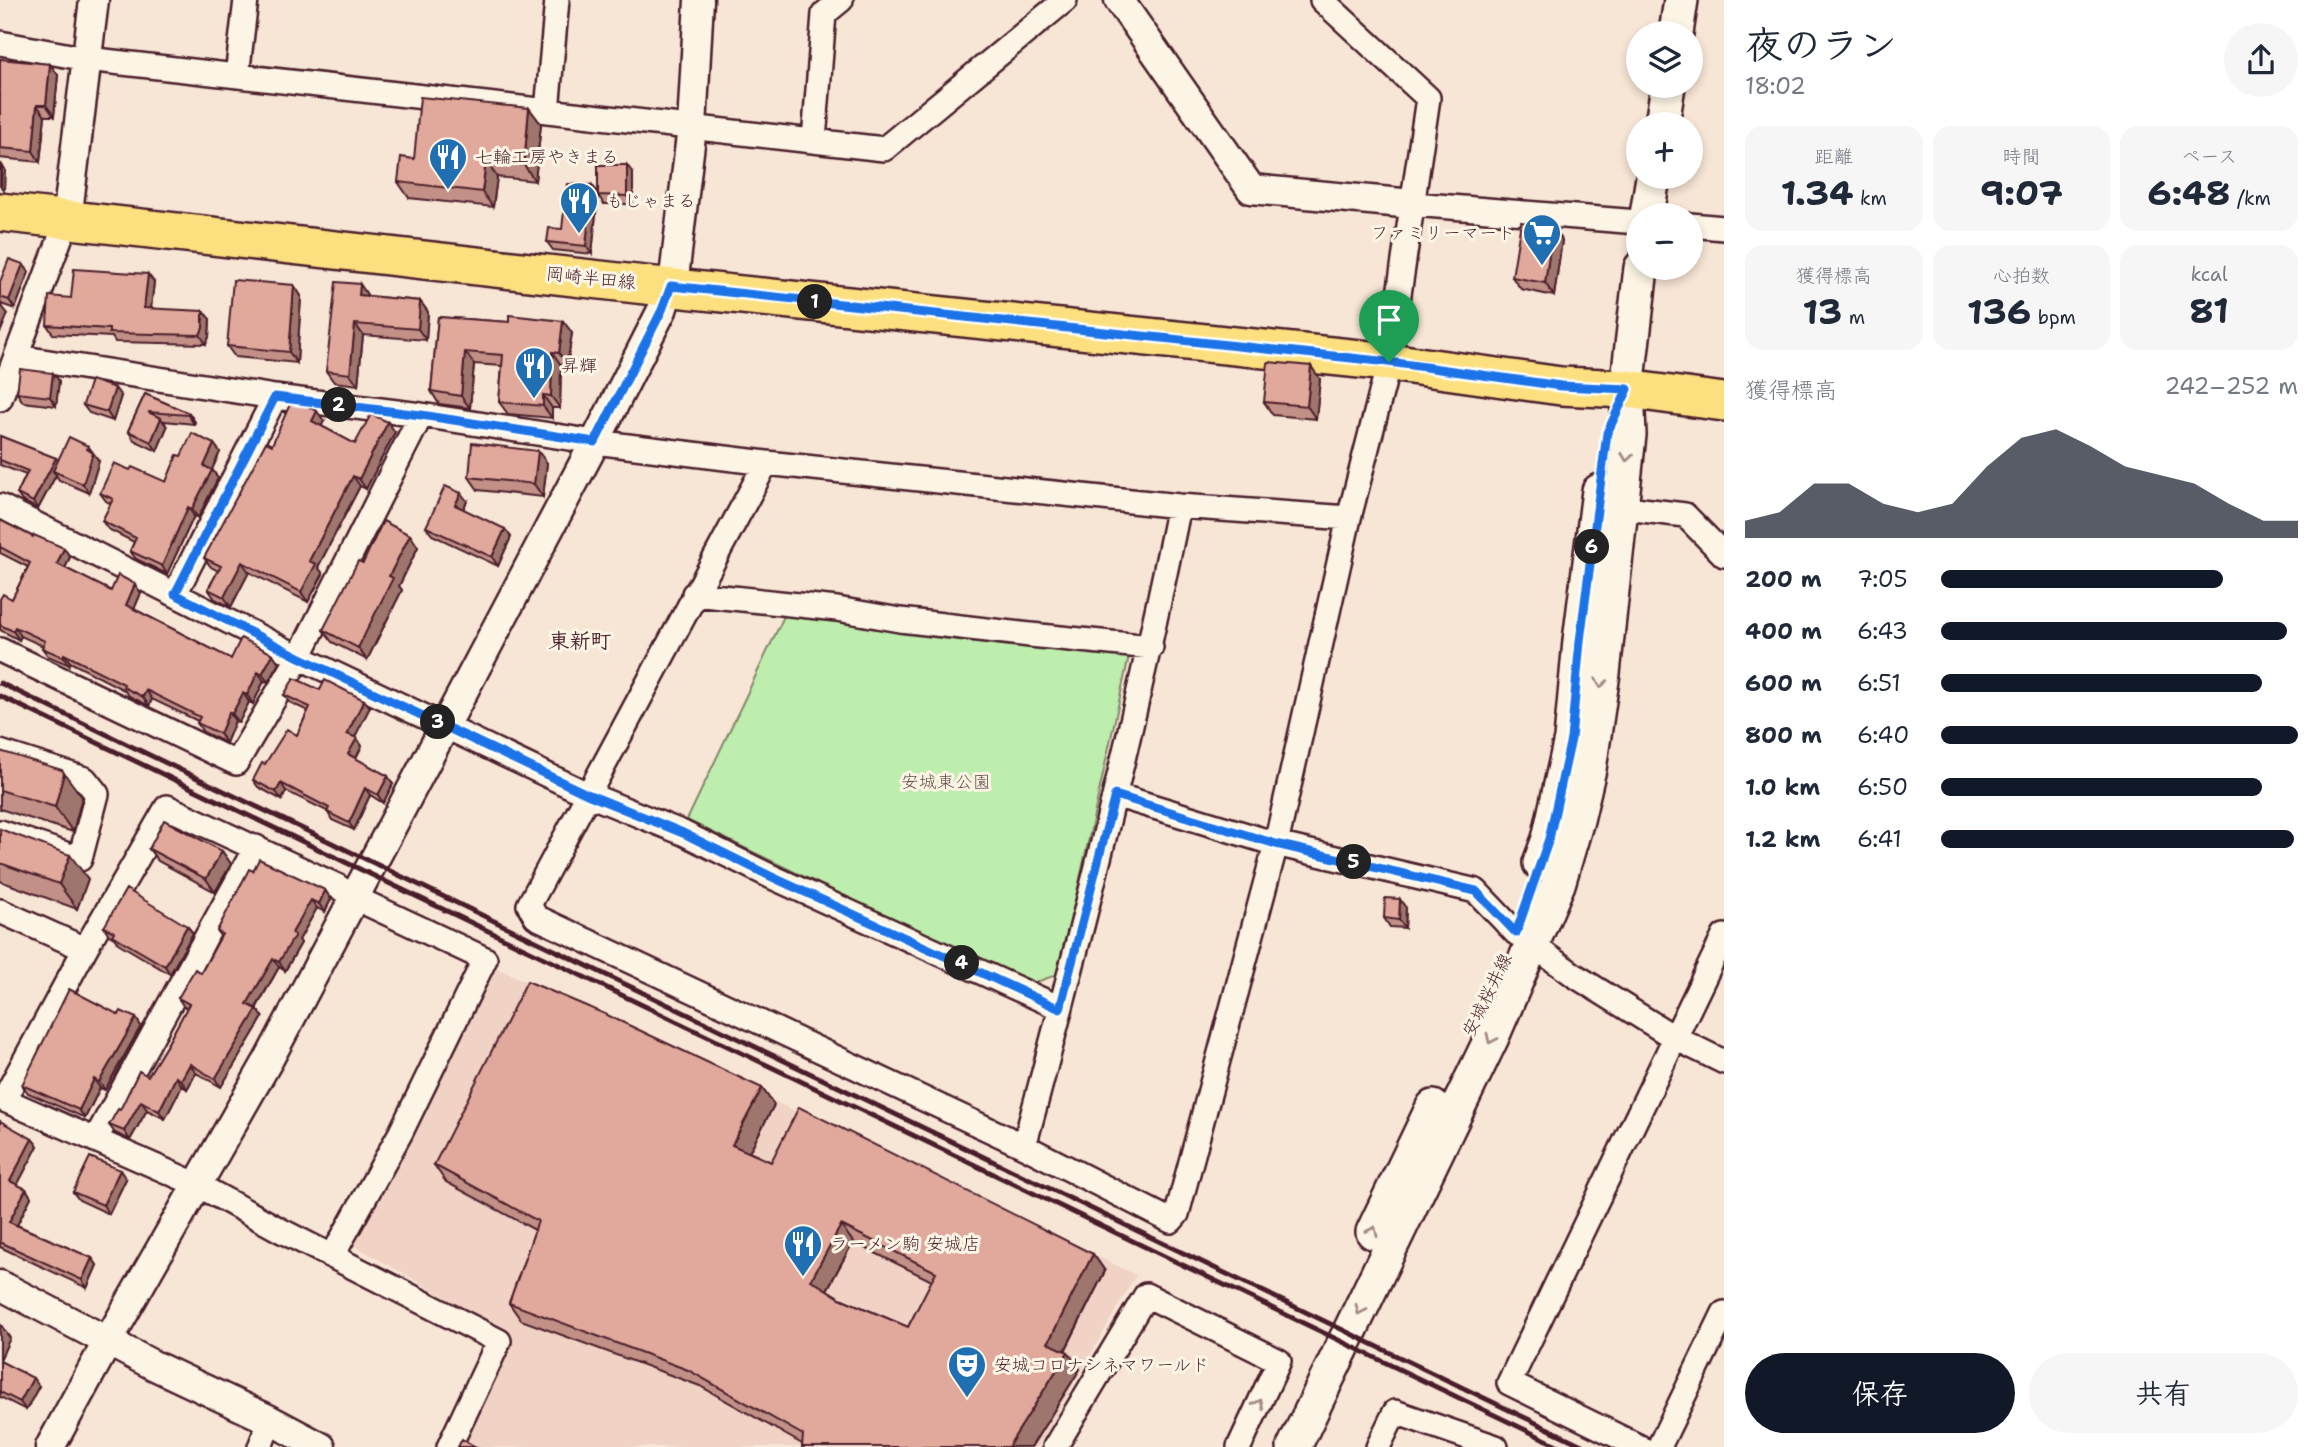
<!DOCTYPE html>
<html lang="ja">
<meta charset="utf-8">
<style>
:root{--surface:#fff;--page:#f6f6f7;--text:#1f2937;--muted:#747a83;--accent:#111827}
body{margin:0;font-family:"Shantell Sans","Klee One",sans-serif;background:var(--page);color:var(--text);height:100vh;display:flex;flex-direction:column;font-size:26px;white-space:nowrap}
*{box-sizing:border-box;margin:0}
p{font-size:23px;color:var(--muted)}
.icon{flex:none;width:38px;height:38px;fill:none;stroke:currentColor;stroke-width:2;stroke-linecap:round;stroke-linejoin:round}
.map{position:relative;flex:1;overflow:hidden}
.details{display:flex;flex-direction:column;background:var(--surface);width:595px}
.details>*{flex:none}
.buttons{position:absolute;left:1626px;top:21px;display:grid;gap:14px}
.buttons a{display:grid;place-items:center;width:77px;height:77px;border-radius:50%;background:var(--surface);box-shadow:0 4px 10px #0003;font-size:35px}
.pin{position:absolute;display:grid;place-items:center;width:60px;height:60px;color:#fff;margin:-72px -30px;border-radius:50% 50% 50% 0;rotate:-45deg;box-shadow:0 0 7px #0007}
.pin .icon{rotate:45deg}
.km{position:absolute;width:35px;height:35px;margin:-18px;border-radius:50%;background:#222;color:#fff;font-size:19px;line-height:35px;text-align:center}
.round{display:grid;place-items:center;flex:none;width:74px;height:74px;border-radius:37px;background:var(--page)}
.headline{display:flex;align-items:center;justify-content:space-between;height:119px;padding:0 21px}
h1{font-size:38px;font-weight:700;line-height:52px}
.stats{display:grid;grid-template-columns:repeat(3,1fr);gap:10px;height:119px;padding:7px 21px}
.stats div{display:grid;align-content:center;border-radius:18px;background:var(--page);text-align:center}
.stats b{font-size:35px;font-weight:700}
.stats small{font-size:19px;font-weight:400}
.stats p{font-size:19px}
.chart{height:196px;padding:14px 21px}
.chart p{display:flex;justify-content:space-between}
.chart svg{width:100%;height:126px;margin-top:7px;fill:var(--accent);opacity:.7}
.cta{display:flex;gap:14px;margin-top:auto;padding:14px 21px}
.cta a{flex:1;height:80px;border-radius:42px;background:var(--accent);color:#fff;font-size:28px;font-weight:700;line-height:80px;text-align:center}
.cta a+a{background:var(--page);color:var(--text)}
ul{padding:0 21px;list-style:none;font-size:23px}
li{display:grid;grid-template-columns:112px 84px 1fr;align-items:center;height:52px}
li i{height:18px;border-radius:9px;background:var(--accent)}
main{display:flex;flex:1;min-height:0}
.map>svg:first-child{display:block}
.built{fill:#f0d3c5}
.green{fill:#bdeead;stroke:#84866c;stroke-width:2}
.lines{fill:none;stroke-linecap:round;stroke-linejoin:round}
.minor-casing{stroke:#4a1f2b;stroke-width:28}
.tertiary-casing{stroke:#4a1f2b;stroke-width:33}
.secondary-casing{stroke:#4a1f2b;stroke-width:38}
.primary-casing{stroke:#4a1f2b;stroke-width:42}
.minor{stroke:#fcf5e5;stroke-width:23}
.tertiary{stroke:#fcf5e5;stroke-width:28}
.secondary{stroke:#fcf5e5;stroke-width:33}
.primary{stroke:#fce080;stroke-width:37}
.rail{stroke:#4a1f2b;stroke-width:5}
.wall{fill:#c29086;stroke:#4a1f2b;stroke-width:2;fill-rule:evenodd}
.shaded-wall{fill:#9e766d;stroke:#4a1f2b;stroke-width:2}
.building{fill:#e1a89c;stroke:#4a1f2b;stroke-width:2;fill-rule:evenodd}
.oneway{stroke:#a38a88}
.route-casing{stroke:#fff;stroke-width:14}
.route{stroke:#1a73e8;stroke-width:9}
.labels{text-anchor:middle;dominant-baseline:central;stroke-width:6;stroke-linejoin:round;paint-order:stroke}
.poi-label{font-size:18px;fill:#4a1f2b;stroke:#fcf5e5;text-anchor:start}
.street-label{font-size:18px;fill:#4a1f2b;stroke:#fcf5e5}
.park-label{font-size:18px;fill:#67534c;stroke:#fcf5e5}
.quarter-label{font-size:21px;font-weight:bold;fill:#4a1f2b;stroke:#fcf5e5}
</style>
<main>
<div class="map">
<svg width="1724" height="1447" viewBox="0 0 1724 1447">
<rect width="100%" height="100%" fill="#f7e6d6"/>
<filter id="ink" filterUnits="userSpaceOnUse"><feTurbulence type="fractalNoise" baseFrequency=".0143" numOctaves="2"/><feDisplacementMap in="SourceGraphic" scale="14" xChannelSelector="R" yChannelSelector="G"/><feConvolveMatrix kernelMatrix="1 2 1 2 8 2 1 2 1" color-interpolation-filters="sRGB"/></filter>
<g filter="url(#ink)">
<path class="built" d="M491 965 1136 1275 1038 1447H459L512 1335 355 1246Z"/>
<path class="green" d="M785 614 1129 656 1059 974 1028 985 687 820Z"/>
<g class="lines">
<defs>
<path id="minor" d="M0 43 87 59 884 149 1065 0
M237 76 246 0
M547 111 557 0
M814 140 824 14 841 0
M1413 204 1638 222
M1690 225 1724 228
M17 357 275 397 421 415 595 442 766 463 1179 506 1349 518
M0 399 67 220
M766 463 529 905 536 917 1024 1146
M0 506 299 657 587 794 683 833 770 876 1060 1008
M1179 506C1150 649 1117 789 1081 930 1062 1002 1044 1074 1024 1146L1171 1221 1177 1214 1276 844 1349 518 1389 362 1428 98 1322 0
M1608 506 1685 515 1724 555
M175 594 275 397
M694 594 837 609 900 620 1030 635 1151 647
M0 650 236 763 299 657 421 415
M0 752 85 779 97 794 80 859 0 832
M1115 795 1276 844 1476 891 1516 933 1574 975 1675 1038 1724 1062
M0 911 85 949
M0 1098 198 1185 280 1230 499 1341 449 1447
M4 1099 85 949 167 807 337 886 353 897 485 959 401 1132 333 1255
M95 1140 256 847
M260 1447 270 1420
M1055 1447 1146 1295 1279 1361 1239 1447
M1378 1447 1395 1412 1496 1447
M1640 1447 1509 1383 1724 936
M1659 1447 1724 1313"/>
<path id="tertiary" d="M1119 0 1251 189 1413 204
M67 220 94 0
M0 1285 153 1365 270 1420 321 1447
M50 1447 108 1341 269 1059 595 442 662 310 675 269 692 127 699 0"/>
<path id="secondary" d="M1676 33 1681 0
M1662 124 1668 86
M1647 215 1653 177
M1540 863 1549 839 1571 739 1580 641 1599 491
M1373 1232 1433 1107
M1294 1447 1492 1037 1558 884 1577 820 1589 769 1603 673 1629 435 1627 389 1641 268"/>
<path id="primary" d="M0 212 636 284 1389 362 1561 386 1627 389 1724 402"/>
</defs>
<use href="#minor" class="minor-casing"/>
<use href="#tertiary" class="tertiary-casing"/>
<use href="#secondary" class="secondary-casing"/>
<use href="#primary" class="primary-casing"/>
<use href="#minor" class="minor"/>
<use href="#tertiary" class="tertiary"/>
<use href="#secondary" class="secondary"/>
<use href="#primary" class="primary"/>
<path class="rail" d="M0 683 1586 1447
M0 696 1561 1447"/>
</g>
<path class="wall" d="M0 59 58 75 54 116H45L40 162 0 158Z
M529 108 541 124 535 181 497 177 493 207 409 198 398 182 414 159Z
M633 173V204H604L598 195Z
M592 185 598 193 592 254 553 250 547 242 562 229Z
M1553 227 1562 240 1554 296 1521 289 1512 277Z
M23 264 29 272 15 309 1 304 0 301V297Z
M154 282 151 308 210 319 209 337 206 344 115 342 112 337 53 334 47 325 71 298Z
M294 285 301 296 297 363 235 357 227 346Z
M368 296 420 301 428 312 426 340 363 335 358 385 334 382 326 371Z
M438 317 509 322 563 321 572 333 567 365H561L560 408H552V418L508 414 499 402 502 366 474 364 470 408 439 404 431 391Z
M53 373 59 381 56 406 23 402 17 393Z
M1320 379 1316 419 1273 415 1264 402Z
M145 394 189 413 195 422 194 424 164 421 167 427 157 451 134 440 128 431Z
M121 396 113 421 89 413 83 405Z
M324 421 321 426 355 444 395 432 366 489 360 486 318 567 323 574 308 602 249 572 231 607 215 599 208 589 218 571 211 567 204 558 272 445Z
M0 436 56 458 58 461 88 446 99 461 89 493 59 480 56 475 38 509 22 501 17 494 26 475 0 465Z
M214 444 220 452 212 469 218 478 198 518 194 516 167 574 136 559 130 551 134 542 108 529 102 521 111 504 106 501 100 493 130 470 166 482 181 456Z
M547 463 543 497 478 490 469 477Z
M467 501 463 509 511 537 498 566 432 535 426 527Z
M0 520 33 537 64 548 70 557 65 568 111 591 141 593 134 609 231 659 279 663 268 682 264 681 253 704 249 702 239 722 235 721 226 743 203 732 197 723 198 721 152 699 149 706 129 696 124 690 70 662 69 665 48 656 42 648 43 646 21 636 19 640 0 630V599H12L28 567 0 553Z
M410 535 418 547 399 586 402 590 367 660 332 642 323 630 363 563Z
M320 690 370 707 354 737 362 746 355 758 393 784 383 803 370 795 354 830 332 820 327 811 286 791 282 800 258 787 253 780 297 735 308 711 289 702 284 695Z
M0 751 82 797 73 832 0 809Z
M0 829 88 879 77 909 0 881Z
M149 849 222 851 231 864 215 892 158 861Z
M253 871 325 890 331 899 325 912 317 908 299 940 301 943 285 971 279 967 256 1009 263 1017 221 1087 196 1073 187 1089 182 1086 165 1119 147 1110 130 1140 115 1133 109 1125 120 1110 148 1076 168 1043 187 1008 184 1007 178 998 201 973 220 936 217 931Z
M1406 908 1405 928 1390 927 1384 918Z
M187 926 193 933 170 974 118 943 114 938 109 935 104 927Z
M119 1015 141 1026 105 1090 100 1088 85 1118 28 1093 22 1085Z
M762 1088 774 1105 749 1152 771 1162 1093 1254 1105 1271 1065 1351 1080 1369 1031 1447H802V1444L700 1386 521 1320 509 1303 535 1230 446 1182 434 1165ZM853 1242 932 1281 908 1327 840 1298 827 1290Z
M0 1121 32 1139 38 1146 17 1185 26 1189 31 1197 17 1225 92 1258 97 1265 87 1288 0 1247Z
M126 1179 109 1214 79 1200 73 1192Z
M0 1361 39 1386 26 1410 0 1397Z"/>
<path class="shaded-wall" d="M50 64 58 75 54 116 46 105Z
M37 105 45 116 40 162 33 151Z
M529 108 541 124 535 181 524 165Z
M486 161 497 177 493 207 482 192Z
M2 165 5 170 4 191 1 187Z
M627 165 633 173V204L627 196Z
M592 185 598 193 592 254 586 246Z
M1553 227 1562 240 1554 296 1545 283Z
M23 264 29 272 15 309 9 300Z
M148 274 154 282 150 317 144 308Z
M360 284 368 296 366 307 359 295Z
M294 285 301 296 297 363 289 352Z
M420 301 428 312 426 340 418 329Z
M1 305 8 314 0 333V309Z
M203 311 210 319 209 337 206 344 200 335Z
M563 321 572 333 567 365 559 353Z
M355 324 363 335 358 385 350 374Z
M465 352 474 364 470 408 461 396Z
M552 352 561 365 560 408 551 396Z
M1311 366 1320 379 1316 419 1307 406Z
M53 373 59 381 56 406 50 397Z
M115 388 121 396 113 421 107 412Z
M543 395 552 408V418L543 406Z
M317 411 324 421 319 431 312 421Z
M189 413 195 422 194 424 188 415Z
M161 418 167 427 157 451 151 442Z
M388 422 395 432 366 489 359 479Z
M214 444 220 452 210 474 204 466Z
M88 446 99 461 89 493 83 484 87 449Z
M538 451 547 463 543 497 534 484Z
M56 458 61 465 53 471 56 475 38 509 33 502Z
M212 470 218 478 198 518 192 509Z
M353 476 360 486 318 567 323 574 308 602 301 592 309 561Z
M461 493 467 501 461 514 455 505Z
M188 507 194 516 167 574 162 566Z
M505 529 511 537 498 566 492 557Z
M410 535 418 547 399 586 402 590 367 660 358 648 389 576Z
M64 548 70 557 63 573 57 564Z
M242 562 249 572 231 607 224 597Z
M135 584 141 593 132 614 126 605Z
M15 627 21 636 19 640 13 631Z
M64 654 70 662 69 665 63 657Z
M273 654 279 663 268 682 262 674Z
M258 672 264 681 253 704 247 695Z
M146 690 152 699 149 706 143 697Z
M243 693 249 702 239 722 232 714Z
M364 700 370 707 353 741 347 734Z
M229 712 235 721 226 743 220 734Z
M357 738 362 746 354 762 348 754Z
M64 773 82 797 73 832 55 807Z
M388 776 393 784 383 803 378 795Z
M281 783 286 791 282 800 276 792Z
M365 788 370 795 354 830 349 823Z
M222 851 231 864 215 892 206 879Z
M70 855 88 879 77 909 59 884Z
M325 890 331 899 325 912 319 904Z
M1400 899 1406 908 1405 928 1399 920Z
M311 900 317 908 299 940 301 943 285 971 279 962 292 933Z
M187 926 193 933 170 974 165 966Z
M273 959 279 967 253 1013 247 1004Z
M257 1009 263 1017 221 1087 215 1079Z
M136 1018 141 1026 105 1090 99 1082Z
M190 1064 196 1073 187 1089 181 1080Z
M176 1077 182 1086 165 1119 159 1111Z
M94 1079 100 1088 85 1118 79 1110Z
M762 1088 774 1105 744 1162 732 1145Z
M141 1101 147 1110 130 1140 124 1131Z
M32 1139 38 1146 15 1189 10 1181Z
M120 1170 126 1179 109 1214 103 1205Z
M26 1189 31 1197 15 1229 9 1222Z
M841 1225 853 1242 823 1297 811 1280Z
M1093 1254 1105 1271 1060 1360 1048 1343Z
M92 1258 97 1265 87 1288 82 1280Z
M1 1325 10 1338 0 1360V1327Z
M1068 1352 1080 1369 1031 1447H1008Z
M33 1378 39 1386 26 1410 20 1402Z"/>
<path class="building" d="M0 59 50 64 46 105H37L33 151 0 148Z
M420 97 529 108 524 165 486 161 482 192 398 182 401 157 414 159Z
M0 165H2L0 187Z
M598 165H627V196L598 195Z
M567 184 592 185 586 246 547 242 549 228 562 229Z
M1521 222 1553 227 1545 283 1512 277Z
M9 259 23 264 9 300 0 297V282Z
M74 269 148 274 144 308 203 311V328L200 335 109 333V329L47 325 49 296 71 298Z
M233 280 294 285 289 352 227 346Z
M336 282 360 284 359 295 420 301 418 329 355 324 350 374 326 371Z
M509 315 563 321 559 353 552 352 551 396 543 395V406L499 402 503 355 465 352 461 396 431 391 438 317 509 322Z
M1268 362 1311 366 1307 406 1264 402Z
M20 369 53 373 50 397 17 393Z
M91 380 115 388 107 412 83 405Z
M145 394 189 413 188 415 148 412 161 418 151 442 128 431Z
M290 404 306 406 317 411 312 421 355 444 371 414 388 422 359 479 353 476 309 561 316 564 301 592 242 562 224 597 208 589 221 566 204 558 266 442 272 445Z
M192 433 214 444 204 466 212 470 192 509 188 507 162 566 130 551 136 538 102 521 113 499 100 493 114 463 130 470 132 467 166 482 177 455 181 456Z
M0 436 56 458 33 502 17 494 28 471 0 460Z
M69 437 88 446 87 449 93 453 83 484 53 471Z
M472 443 538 451 534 484 469 477Z
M445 486 461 493 455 505 505 529 492 557 426 527Z
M0 520 33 537 34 535 64 548 57 564 111 591 118 575 135 584 126 605 231 659 241 638 273 654 262 674 258 672 247 695 243 693 232 714 229 712 220 734 197 723 200 717 146 690 143 697 123 687 124 684 64 654 63 657 42 648 45 641 15 627 13 631 0 625V599L3 594 12 599 30 563 0 547Z
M383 521 410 535 389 576 393 578 358 648 323 630 358 561 363 563Z
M294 678 320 690 325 680 364 700 347 734 357 738 348 754 388 776 378 795 365 788 349 823 327 812 329 808 281 783 276 792 253 780 262 763 265 764 287 729 297 735 310 707 284 695Z
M0 751 62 770 64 773 55 807 0 790Z
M164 820 222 851 206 879 149 849Z
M0 829 70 855 59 884 0 863Z
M259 859 325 890 319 904 311 900 292 933 295 935 279 962 273 959 247 1004 257 1009 215 1079 190 1064 181 1080 176 1077 159 1111 141 1101 124 1131 109 1125 118 1109 120 1110 139 1071 148 1076 168 1043 189 1004 178 998 195 969 201 973 222 934 217 931 249 869 253 871Z
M126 889 187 926 165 966 112 935 114 932 104 927Z
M1385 898 1400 899 1399 920 1384 918Z
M527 981 605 1014 762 1088 732 1145 771 1162 799 1107 1093 1254 1048 1343 1068 1352 1008 1447H802L803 1435 688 1370 509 1303 538 1221 434 1165ZM841 1225 936 1272 908 1327 840 1298 811 1280Z
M69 989 119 1015 121 1011 136 1018 99 1082 94 1079 79 1110 22 1085Z
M0 1121 32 1139 10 1181 26 1189 9 1222 92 1258 82 1280 0 1242Z
M90 1157 120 1170 103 1205 73 1192Z
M0 1361 33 1378 20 1402 0 1392Z
M462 1439 476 1447H458Z"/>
<defs><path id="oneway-chevron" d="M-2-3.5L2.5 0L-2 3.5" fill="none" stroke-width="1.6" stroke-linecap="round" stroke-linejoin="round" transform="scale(1.75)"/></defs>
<g class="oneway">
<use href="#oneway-chevron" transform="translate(1627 457) rotate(97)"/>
<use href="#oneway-chevron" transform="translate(1601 683) rotate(98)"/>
<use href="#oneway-chevron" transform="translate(1491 1039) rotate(115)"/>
<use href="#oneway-chevron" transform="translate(1373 1231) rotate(-65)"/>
<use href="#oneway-chevron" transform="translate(1360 1310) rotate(116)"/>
<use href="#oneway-chevron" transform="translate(1259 1404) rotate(-65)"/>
</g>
</g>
<g class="lines" filter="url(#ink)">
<defs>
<path id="route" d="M671 286 1389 362 1561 386 1628 389 1607 433 1580 641 1571 739 1549 839 1516 933 1476 891 1276 844 1115 795 1060 1009 770 876 683 833 587 794 299 657 175 594 275 397 421 415 595 442 662 310Z"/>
</defs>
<use href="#route" class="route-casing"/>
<use href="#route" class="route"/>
</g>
<defs>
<symbol id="restaurant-pin" viewBox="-11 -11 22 30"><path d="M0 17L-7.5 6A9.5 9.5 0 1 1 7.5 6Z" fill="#1f6fb2" stroke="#fcf5e5"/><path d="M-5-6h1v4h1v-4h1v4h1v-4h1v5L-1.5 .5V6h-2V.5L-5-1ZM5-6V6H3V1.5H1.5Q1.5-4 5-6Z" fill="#fff"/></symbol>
<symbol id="supermarket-pin" viewBox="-11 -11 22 30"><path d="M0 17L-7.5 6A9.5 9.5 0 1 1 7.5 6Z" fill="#1f6fb2" stroke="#fcf5e5"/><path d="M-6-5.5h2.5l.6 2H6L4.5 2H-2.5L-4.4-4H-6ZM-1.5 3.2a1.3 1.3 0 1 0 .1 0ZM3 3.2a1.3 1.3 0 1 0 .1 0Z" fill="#fff"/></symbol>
<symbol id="theatre-pin" viewBox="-11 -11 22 30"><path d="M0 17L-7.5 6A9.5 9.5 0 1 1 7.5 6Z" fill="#1f6fb2" stroke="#fcf5e5"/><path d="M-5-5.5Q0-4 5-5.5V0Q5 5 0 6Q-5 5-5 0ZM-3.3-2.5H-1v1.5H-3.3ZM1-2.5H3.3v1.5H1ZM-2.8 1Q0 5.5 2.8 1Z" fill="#fff"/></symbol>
</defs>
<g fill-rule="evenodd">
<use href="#restaurant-pin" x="426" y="135" width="44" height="60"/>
<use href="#restaurant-pin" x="557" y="179" width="44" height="60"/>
<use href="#supermarket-pin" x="1520" y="211" width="44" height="60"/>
<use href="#restaurant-pin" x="512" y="344" width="44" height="60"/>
<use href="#restaurant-pin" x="781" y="1222" width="44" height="60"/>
<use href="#theatre-pin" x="945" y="1343" width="44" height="60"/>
</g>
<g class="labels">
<g class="poi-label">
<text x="475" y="157">七輪工房やきまる</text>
<text x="606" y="201">もじゃまる</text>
<text x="1515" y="233" text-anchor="end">ファミリーマート</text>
<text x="561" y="366">昇輝</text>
<text x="830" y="1244">ラーメン駒 安城店</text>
<text x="994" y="1365">安城コロナシネマワールド</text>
</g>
<g class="street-label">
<text transform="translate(591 278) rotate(6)">岡崎半田線</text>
<text transform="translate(1487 995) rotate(-64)">安城桜井線</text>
</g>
<g class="park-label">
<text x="946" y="782">安城東公園</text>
</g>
<g class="quarter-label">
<text x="580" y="641">東新町</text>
</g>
</g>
</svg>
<div class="buttons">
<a><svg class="icon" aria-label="layers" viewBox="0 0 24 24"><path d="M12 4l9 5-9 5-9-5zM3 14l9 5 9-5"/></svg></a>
<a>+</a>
<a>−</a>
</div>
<div class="pin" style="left:1389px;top:362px;background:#1e9e55"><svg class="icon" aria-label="arrive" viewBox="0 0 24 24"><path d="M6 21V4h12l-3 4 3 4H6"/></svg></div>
<b class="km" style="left:815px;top:302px">1</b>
<b class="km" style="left:339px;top:405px">2</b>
<b class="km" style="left:438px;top:722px">3</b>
<b class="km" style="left:962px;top:963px">4</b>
<b class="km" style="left:1354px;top:862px">5</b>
<b class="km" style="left:1592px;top:547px">6</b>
</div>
<section class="details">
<div class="headline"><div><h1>夜のラン</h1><p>18:02</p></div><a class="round"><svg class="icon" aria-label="share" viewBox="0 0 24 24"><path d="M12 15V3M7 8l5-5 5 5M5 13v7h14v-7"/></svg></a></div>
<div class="stats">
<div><p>距離</p><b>1.34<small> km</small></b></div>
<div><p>時間</p><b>9:07</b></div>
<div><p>ペース</p><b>6:48<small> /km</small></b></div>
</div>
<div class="stats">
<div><p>獲得標高</p><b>13<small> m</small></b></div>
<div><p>心拍数</p><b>136<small> bpm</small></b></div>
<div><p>kcal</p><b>81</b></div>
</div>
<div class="chart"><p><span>獲得標高</span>242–252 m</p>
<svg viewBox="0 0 160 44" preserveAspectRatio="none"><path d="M0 44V38L10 35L20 25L30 25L40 32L50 35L60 32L70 19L80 9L90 6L100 12L110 19L120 22L130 25L140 32L150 38L160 38V44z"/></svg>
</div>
<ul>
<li><b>200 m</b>7:05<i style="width:79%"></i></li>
<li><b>400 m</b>6:43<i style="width:97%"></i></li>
<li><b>600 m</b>6:51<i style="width:90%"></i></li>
<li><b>800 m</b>6:40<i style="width:100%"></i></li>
<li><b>1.0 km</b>6:50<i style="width:90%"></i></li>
<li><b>1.2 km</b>6:41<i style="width:99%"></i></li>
</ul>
<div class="cta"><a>保存</a><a>共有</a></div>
</section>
</main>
